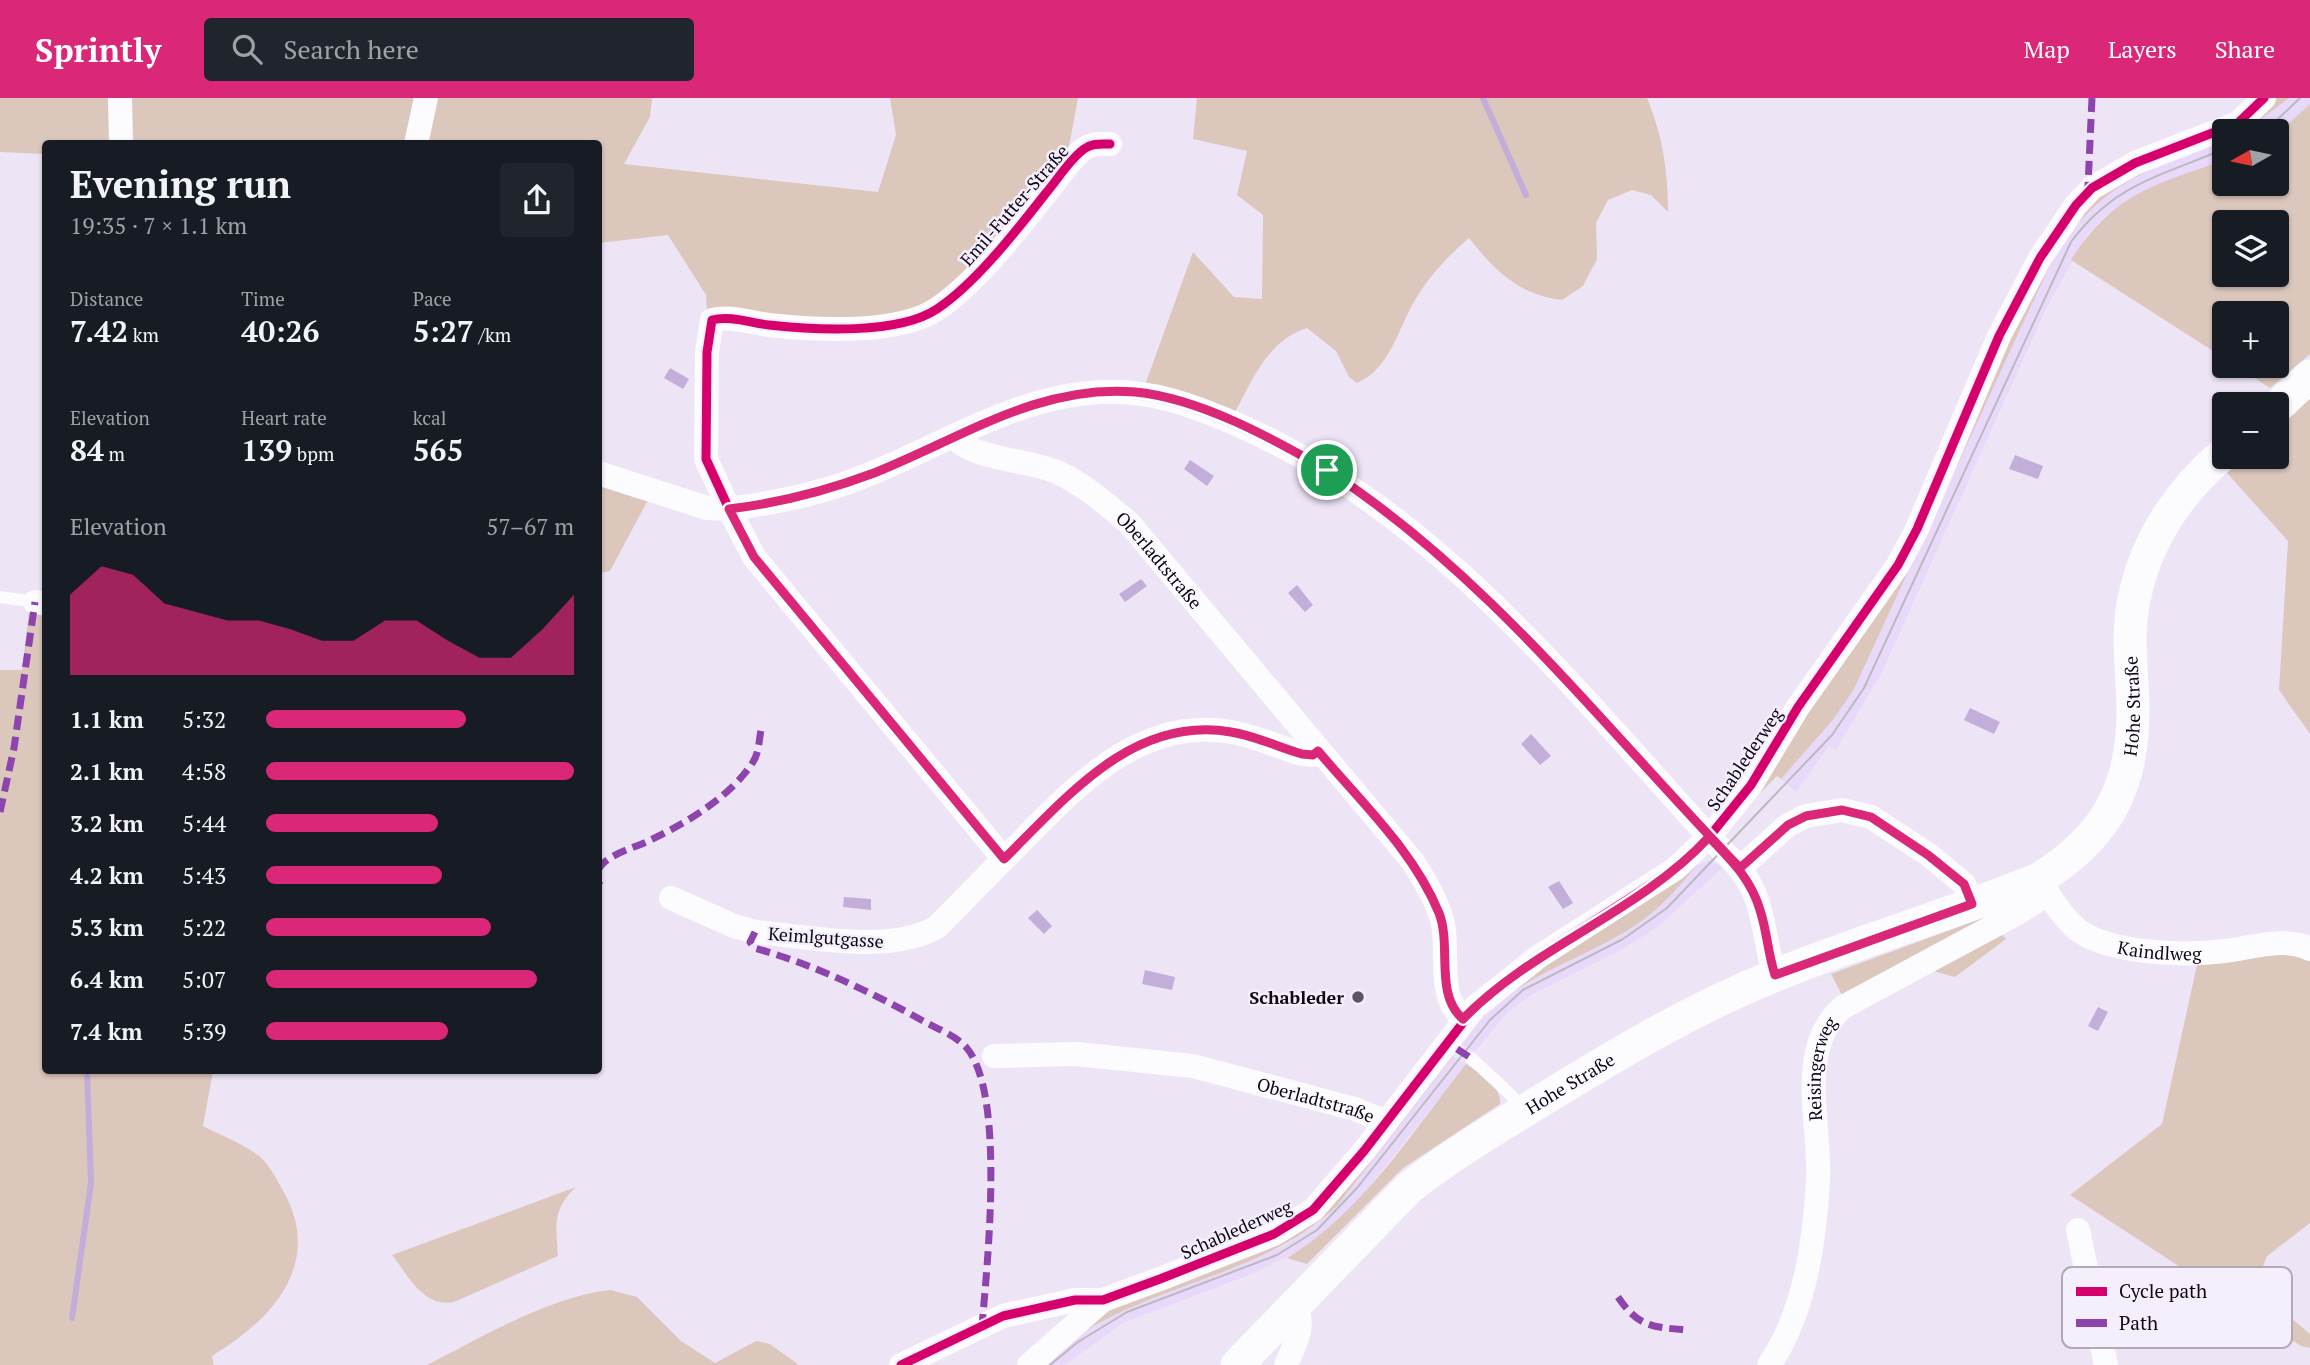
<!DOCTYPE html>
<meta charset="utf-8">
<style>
:root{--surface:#171b24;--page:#20242c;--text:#f1f3f6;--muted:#9ea1a6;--accent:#db2777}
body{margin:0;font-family:"PT Serif",serif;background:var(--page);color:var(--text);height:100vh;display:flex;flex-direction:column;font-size:26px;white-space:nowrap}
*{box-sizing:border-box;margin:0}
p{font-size:23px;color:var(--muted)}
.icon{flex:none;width:38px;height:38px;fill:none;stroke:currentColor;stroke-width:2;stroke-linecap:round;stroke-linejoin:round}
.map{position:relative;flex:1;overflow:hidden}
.panel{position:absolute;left:42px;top:42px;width:560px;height:934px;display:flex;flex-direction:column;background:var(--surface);border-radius:7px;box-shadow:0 2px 5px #0004}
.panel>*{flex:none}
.needle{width:46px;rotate:261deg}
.buttons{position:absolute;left:2212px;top:21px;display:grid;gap:14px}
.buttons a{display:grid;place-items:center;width:77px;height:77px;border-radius:7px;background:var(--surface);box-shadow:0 2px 5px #0004;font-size:35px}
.pin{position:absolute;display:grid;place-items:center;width:60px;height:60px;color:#fff;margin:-30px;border:4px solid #fff;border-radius:50%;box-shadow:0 2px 7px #0007}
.round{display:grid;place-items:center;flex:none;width:74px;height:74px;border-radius:7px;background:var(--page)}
.headline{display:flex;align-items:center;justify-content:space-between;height:119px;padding:0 28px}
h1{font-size:38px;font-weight:600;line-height:52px}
.metrics{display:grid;grid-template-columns:repeat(3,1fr);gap:10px;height:119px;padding:7px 28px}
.metrics div{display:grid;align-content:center}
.metrics b{font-size:30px;font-weight:600}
.metrics small{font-size:19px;font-weight:400}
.metrics p{font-size:19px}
.chart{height:196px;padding:14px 28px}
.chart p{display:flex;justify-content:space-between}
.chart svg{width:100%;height:126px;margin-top:7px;fill:var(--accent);opacity:.7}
ul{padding:0 28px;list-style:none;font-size:23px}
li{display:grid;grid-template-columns:112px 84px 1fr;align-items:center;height:52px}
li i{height:18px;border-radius:9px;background:var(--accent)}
header{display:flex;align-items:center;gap:42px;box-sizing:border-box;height:98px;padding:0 35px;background:var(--accent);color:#fff}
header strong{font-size:33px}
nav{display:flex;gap:38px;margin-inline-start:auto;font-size:24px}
.search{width:490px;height:63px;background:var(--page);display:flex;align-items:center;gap:18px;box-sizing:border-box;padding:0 24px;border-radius:7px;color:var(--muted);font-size:26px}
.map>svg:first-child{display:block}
.built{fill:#e8d8fa}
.green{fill:#dcc7bd;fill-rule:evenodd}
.water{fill:#c2aed9}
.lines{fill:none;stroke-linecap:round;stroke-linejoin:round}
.stream{stroke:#c2aed9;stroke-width:6}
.lane{stroke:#fcfbfe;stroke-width:12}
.street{stroke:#fcfbfe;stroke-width:24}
.secondary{stroke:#fcfbfe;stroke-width:33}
.tram{stroke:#bcb9be;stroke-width:2}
.quiet{stroke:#8e44ad;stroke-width:7;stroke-dasharray:14 7;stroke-linecap:butt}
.cycleway-casing{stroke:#f4effb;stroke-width:13}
.cycleway{stroke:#d6006c;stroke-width:9}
.route-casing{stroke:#fff;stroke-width:14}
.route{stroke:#db2777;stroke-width:9}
.poi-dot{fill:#5d5566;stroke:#f4effb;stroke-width:2.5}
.labels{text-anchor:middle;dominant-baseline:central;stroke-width:5;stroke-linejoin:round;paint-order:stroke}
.street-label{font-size:18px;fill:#100719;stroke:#f4effb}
.poi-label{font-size:18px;font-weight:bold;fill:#100719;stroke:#f4effb;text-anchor:end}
.key{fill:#f4effb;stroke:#b0a9b7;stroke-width:2}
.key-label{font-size:19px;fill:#100719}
</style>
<header>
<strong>Sprintly</strong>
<div class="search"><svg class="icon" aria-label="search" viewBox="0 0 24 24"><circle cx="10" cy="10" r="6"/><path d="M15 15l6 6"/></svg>Search here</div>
<nav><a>Map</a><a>Layers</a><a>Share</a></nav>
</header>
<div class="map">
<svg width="2310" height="1267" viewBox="0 0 2310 1267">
<rect width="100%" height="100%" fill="#ede5f6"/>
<path class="built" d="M2289 0H2310V6L2277 36V33H2244Z
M2224 42V62L2147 91 2105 118 2087 137 2047 209 1882 574 1836 652 1829 648 1796 694 1781 681 1832 623 1853 593 2050 167 2085 115 2100 100 2137 77Z
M1710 763 1723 769 1660 827 1626 849 1531 897 1507 915 1475 954 1462 946 1479 924 1516 891 1537 877 1637 826 1659 809 1697 767Z
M1453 958 1466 966 1358 1103 1312 1146 1254 1175 1123 1225 1065 1267H1044L1079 1237 1125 1210 1282 1149 1319 1125 1337 1108Z"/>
<path class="green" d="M0 0H112L113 45 46 46 45 56 0 54Z
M127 0H417L406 46 129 45Z
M432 0H652L650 19 624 66 878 94 896 37 890 0H1078L1068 54 1056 74 939 203 894 223 707 216 706 197 668 137 599 145 598 46H423Z
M1197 0H1647C1663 39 1668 73 1668 114L1651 97 1632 92 1608 102 1596 125 1597 161 1583 188 1562 202C1518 196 1496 174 1469 140 1448 158 1430 177 1415 202 1398 231 1390 271 1357 285L1349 279 1336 253 1307 230C1267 243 1253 281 1234 316L1145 287 1193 154 1234 199 1262 201 1263 117 1237 97 1247 53 1193 41Z
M2270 0H2289L2246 32Z
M2310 6V256L2270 290 2236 268H2277V215H2224V260L2071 162C2115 94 2153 88 2224 62V86H2277V36ZM2224 124H2277V177H2224Z
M2224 37V42C2143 74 2096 86 2050 167L1853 593 1832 623 1781 681 1777 678 1724 732C1750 700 1773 669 1790 632L1908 461 1932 413 2021 206 2061 136 2099 91 2122 78Z
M2310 299V636L2279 592 2288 443 2227 375 2245 359H2277V329Z
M598 384 648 402 610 473 599 475Z
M30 505 46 515V973H213L203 1028C220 1037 239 1044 255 1055 269 1064 278 1084 286 1098 322 1169 270 1223 212 1258L214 1267H0V572H22Z
M1697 767C1679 789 1660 811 1636 827 1577 866 1501 881 1462 946L1461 942 1503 894Z
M2007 811 1843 899 1831 876Z
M2000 834 2006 841 1955 879 1929 872Z
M2266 856 2300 858 2310 863V1125L2267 1158 2259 1179 2268 1200 2310 1236V1250L2301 1248 2070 1097 2162 1026 2197 867Z
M1449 958H1453L1337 1108C1266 1176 1160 1184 1079 1237L1104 1215 1132 1201 1281 1142Z
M1466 966C1479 975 1502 988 1500 1006L1403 1070 1307 1166 1287 1160C1363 1114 1412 1034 1466 966Z
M576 1089C552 1112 556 1126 558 1158L454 1204C424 1210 409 1179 392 1157Z
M610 1192 637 1199 681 1243 715 1265 756 1243 770 1246 799 1267H427C482 1239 549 1199 610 1192Z"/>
<path class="water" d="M670 270 689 281 683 291 664 280Z
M2015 357 2043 368 2038 381 2009 371Z
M1190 362 1214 378 1207 388 1184 371Z
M1141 481 1147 488 1125 504 1119 496Z
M1297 487 1313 507 1305 514 1288 495Z
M1970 610 2000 624 1994 636 1964 622Z
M1531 636 1551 658 1540 667 1521 646Z
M1559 783 1573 805 1563 811 1548 789Z
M844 799 871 801V812L843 809Z
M1037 812 1052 828 1044 836 1028 820Z
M1145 872 1175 879 1172 892 1142 886Z
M2098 909 2108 914 2098 933 2088 928Z"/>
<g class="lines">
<path class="stream" d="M1483 0 1526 97
M72 1220 91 1085 87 973"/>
<path class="lane" d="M0 499 35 504
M1471 960 1511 997 1521 1012"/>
<g class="street">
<path d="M120 0 121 46"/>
<path d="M416 46 426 0"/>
<path d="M1110 46C1100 46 1092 45 1084 51 1069 62 1058 81 1046 95 1017 132 975 186 937 211 898 237 814 232 769 227 751 225 730 217 712 222L707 254 706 361 729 411C781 404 829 394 877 373 951 342 1019 298 1101 294 1149 291 1192 307 1236 326 1405 399 1529 538 1650 673 1669 694 1688 716 1708 737 1723 754 1741 768 1751 788 1765 816 1765 848 1775 877"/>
<path id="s1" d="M954 338C968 361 1033 362 1059 375 1085 387 1107 407 1129 425L1414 765C1425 784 1438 804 1443 826 1449 857 1437 898 1463 921"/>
<path d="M598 375 707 410 729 411 754 459 1004 761 937 829C889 857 809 838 755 834L734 828 671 800"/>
<path d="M35 504 46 506"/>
<path d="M1004 761C1066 700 1132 617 1231 634 1256 638 1278 649 1302 656L1313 657 1318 653"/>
<path d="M1740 770 1788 727 1806 718 1842 712 1871 719 1929 757 1964 786 1972 806"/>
<path id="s2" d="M2039 781C2049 798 2062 819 2078 832 2110 856 2186 858 2225 853 2252 850 2285 838 2310 851"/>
<path id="s3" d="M994 958 1076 956 1193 968 1355 1011 1386 1024"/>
<path d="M2078 1132 2106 1267"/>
<path d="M901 1267 1003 1218 1075 1202H1103L1160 1181 1274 1136 1313 1112 1364 1053 1475 909 1538 859 1675 771 1709 739 1751 687 1798 609 1898 467 1917 431 1999 238 2040 160 2076 107 2092 90 2135 65 2238 25 2264 0"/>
<path d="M1029 1267 1103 1202"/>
<path d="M1286 1267C1293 1250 1308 1225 1294 1209"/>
<path id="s4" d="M1769 1267C1804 1217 1815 1142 1818 1082 1821 1026 1795 950 1843 909L2016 816 2035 804 2046 792"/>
</g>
<g class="secondary">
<path d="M2277 309 2310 278"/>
<path id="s5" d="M1237 1267 1410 1089C1455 1054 1503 1026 1552 996 1624 952 1696 909 1776 877 1862 842 1953 816 2039 781 2107 739 2134 689 2133 608 2132 571 2126 533 2135 497 2147 440 2181 392 2224 355"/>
</g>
<path class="tram" d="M2260 33 2278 21 2300 0
M1050 1267 1078 1244 1127 1214 1277 1157 1317 1132 1357 1090 1490 922 1523 892 1623 841 1667 810 1832 637 1864 590 2071 144C2114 86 2161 78 2224 51"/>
<path class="quiet" d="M2092 0 2088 88 2092 90
M0 714 14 650 35 504
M598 772C605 758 630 751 644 745 682 728 731 699 753 664 759 655 759 642 761 632
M598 783 600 787
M755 834 750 844 754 850C813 866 871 894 925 924 938 931 956 938 966 949 1006 995 987 1167 982 1228
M1457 951 1471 960
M1618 1199C1639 1230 1653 1229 1688 1232"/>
<defs>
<path id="cycleway" d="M1110 46C1100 46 1092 45 1084 51 1069 62 1058 81 1046 95 1017 132 975 186 937 211 898 237 814 232 769 227 751 225 730 217 712 222L707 254 706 361 729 411C781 404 829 394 877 373 951 342 1019 298 1101 294 1149 291 1192 307 1236 326 1405 399 1529 538 1650 673 1669 694 1688 716 1708 737 1723 754 1741 768 1751 788 1765 816 1765 848 1775 877
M901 1267 1003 1218 1075 1202H1103L1160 1181 1274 1136 1313 1112 1364 1053 1475 909 1538 859 1675 771 1709 739 1751 687 1798 609 1898 467 1917 431 1999 238 2040 160 2076 107 2092 90 2135 65 2238 25 2264 0"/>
</defs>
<use href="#cycleway" class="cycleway-casing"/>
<use href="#cycleway" class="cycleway"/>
</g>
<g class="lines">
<defs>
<path id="route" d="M1327 372C1272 340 1199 300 1135 294 1038 286 960 341 874 375 826 393 780 405 729 411L754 459 1004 761C1066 700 1133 617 1231 634 1256 638 1278 649 1302 656L1313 657 1318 653C1361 704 1413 752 1439 815 1452 848 1434 896 1463 921 1535 847 1639 815 1709 739 1731 762 1751 781 1760 812 1767 833 1768 856 1775 877L1972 806 1964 786 1928 757 1871 719 1842 712 1806 718 1788 727 1740 770C1606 632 1489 477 1327 372"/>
</defs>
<use href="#route" class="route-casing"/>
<use href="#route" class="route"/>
</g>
<circle class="poi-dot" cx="1358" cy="899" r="7"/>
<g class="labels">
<g class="street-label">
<text transform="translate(1014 107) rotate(-49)">Emil-Futter-Straße</text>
<text stroke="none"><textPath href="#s1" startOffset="247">Oberladtstraße</textPath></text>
<text stroke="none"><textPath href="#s5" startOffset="1160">Hohe Straße</textPath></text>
<text transform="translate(1744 661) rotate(-56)">Schablederweg</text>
<text transform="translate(826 839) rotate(4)">Keimlgutgasse</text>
<text stroke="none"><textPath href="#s2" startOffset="150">Kaindlweg</textPath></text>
<text stroke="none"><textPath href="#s4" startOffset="306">Reisingerweg</textPath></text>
<text stroke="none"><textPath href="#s5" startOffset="439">Hohe Straße</textPath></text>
<text stroke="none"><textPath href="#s3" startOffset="327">Oberladtstraße</textPath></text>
<text transform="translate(1236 1131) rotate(-24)">Schablederweg</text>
</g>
<g class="poi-label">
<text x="1344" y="899">Schableder</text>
</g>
</g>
<rect x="2062" y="1169" width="230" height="81" rx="10" class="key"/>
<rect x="2076" y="1189" width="31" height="9" fill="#d6006c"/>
<rect x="2076" y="1221" width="31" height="8" fill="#8e44ad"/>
<g class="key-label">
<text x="2119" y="1200">Cycle path</text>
<text x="2119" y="1232">Path</text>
</g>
</svg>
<div class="buttons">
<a><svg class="needle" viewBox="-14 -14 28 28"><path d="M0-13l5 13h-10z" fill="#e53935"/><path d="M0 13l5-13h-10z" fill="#9ea1a6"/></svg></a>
<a><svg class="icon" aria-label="layers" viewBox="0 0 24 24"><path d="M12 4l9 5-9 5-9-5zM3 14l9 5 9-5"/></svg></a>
<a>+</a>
<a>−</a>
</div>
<div class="pin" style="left:1327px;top:372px;background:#1e9e55"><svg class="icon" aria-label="arrive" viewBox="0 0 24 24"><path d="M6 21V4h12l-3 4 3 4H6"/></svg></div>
<section class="panel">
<div class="headline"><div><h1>Evening run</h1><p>19:35 · 7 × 1.1 km</p></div><a class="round"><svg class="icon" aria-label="share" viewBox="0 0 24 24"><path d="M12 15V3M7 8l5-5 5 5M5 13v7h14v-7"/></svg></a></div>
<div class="metrics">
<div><p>Distance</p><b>7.42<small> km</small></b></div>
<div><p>Time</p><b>40:26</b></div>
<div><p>Pace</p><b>5:27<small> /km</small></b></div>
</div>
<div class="metrics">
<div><p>Elevation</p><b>84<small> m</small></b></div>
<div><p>Heart rate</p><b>139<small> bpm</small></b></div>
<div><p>kcal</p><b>565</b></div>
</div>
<div class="chart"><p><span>Elevation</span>57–67 m</p>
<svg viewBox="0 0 160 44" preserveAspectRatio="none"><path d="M0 44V16L10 6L20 9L30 19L40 22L50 25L60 25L70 28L80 32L90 32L100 25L110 25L120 32L130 38L140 38L150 28L160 16V44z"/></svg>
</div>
<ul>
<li><b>1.1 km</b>5:32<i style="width:65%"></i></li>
<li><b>2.1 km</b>4:58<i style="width:100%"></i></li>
<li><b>3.2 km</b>5:44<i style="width:56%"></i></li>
<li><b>4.2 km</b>5:43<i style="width:57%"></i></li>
<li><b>5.3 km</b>5:22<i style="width:73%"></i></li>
<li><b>6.4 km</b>5:07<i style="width:88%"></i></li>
<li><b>7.4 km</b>5:39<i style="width:59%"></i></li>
</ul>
</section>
</div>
